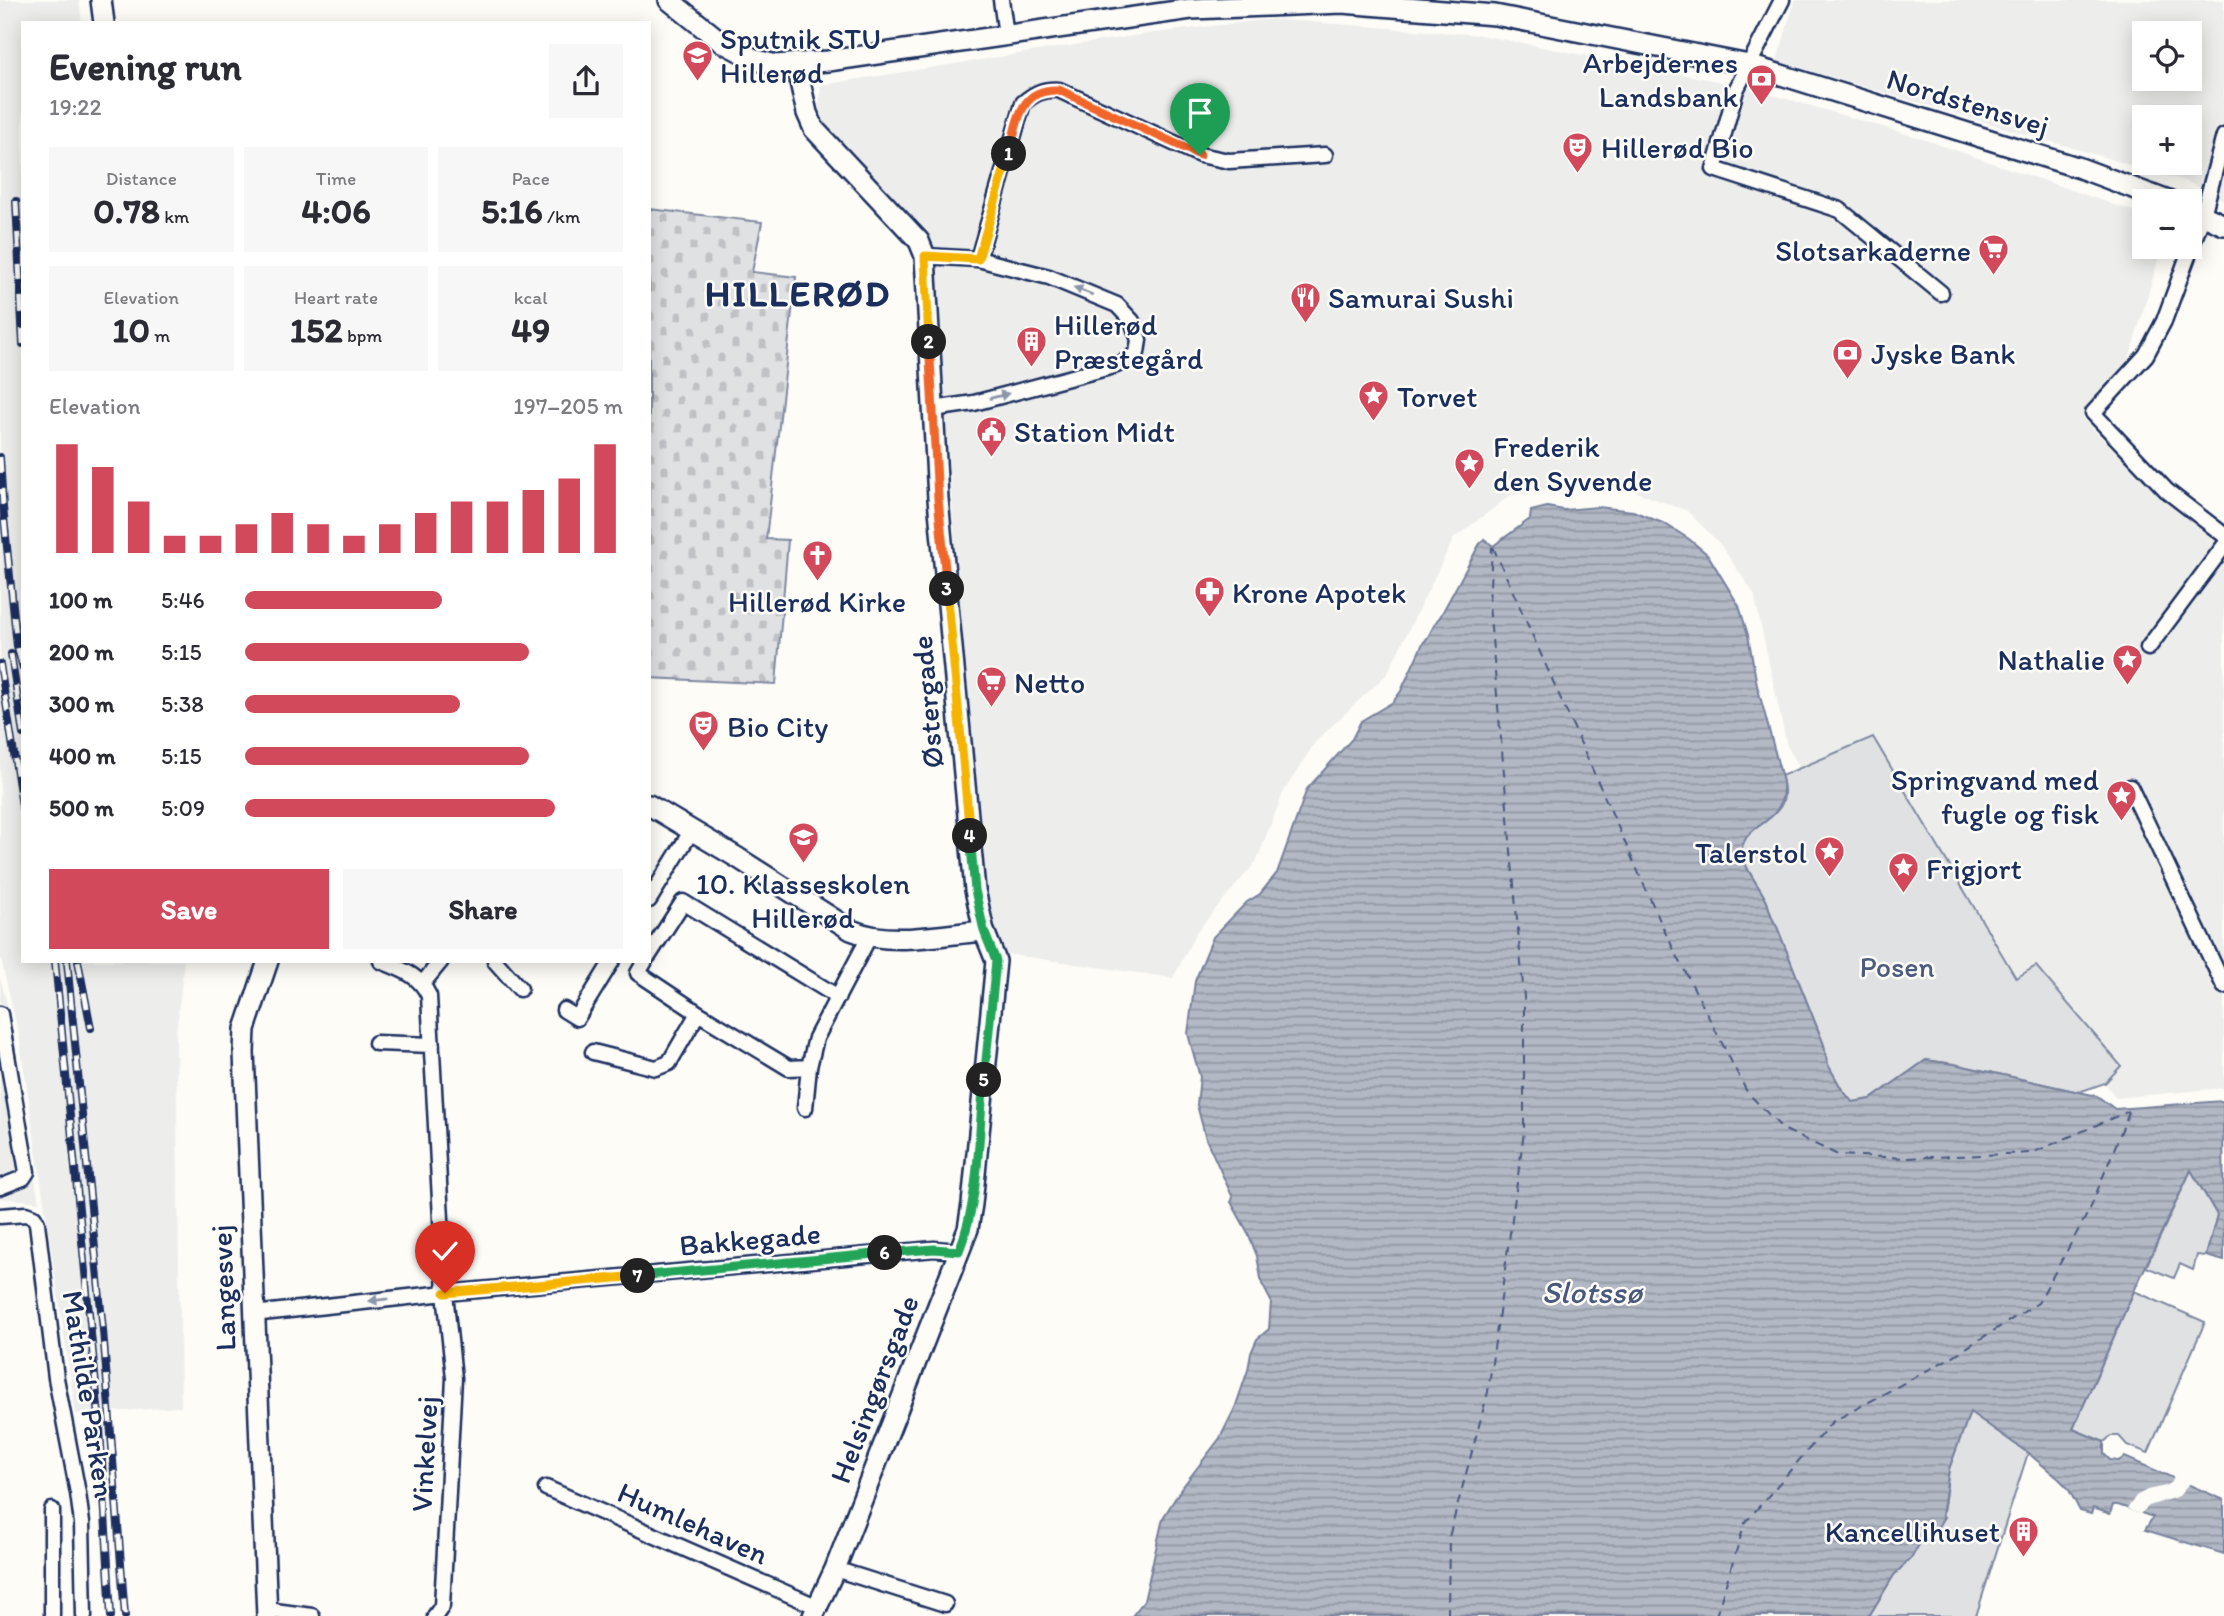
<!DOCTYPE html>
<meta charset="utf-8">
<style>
:root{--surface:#fff;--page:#f7f7f7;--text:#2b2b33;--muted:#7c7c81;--accent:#d1495b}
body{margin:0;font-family:Itim,sans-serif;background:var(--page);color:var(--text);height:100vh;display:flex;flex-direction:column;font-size:26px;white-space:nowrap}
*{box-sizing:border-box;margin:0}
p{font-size:23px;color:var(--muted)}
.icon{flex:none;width:38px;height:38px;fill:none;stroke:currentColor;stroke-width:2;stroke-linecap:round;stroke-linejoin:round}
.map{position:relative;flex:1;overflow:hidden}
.side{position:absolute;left:21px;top:21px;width:630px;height:942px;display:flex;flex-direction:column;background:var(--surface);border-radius:0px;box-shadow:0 4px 18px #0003}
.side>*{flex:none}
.tools{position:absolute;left:2132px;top:21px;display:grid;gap:14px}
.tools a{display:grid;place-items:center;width:70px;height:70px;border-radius:0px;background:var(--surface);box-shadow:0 4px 18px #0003;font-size:35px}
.pin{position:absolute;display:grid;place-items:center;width:60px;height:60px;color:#fff;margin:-72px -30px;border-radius:50% 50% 50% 0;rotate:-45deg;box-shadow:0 0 7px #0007}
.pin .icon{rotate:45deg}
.km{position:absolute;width:35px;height:35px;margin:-18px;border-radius:50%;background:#222;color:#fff;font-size:19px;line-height:35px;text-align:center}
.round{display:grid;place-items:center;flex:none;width:74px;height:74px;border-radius:0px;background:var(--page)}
.headline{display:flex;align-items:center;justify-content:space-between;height:119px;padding:0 28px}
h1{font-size:38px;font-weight:700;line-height:52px}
.stats{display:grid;grid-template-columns:repeat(3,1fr);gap:10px;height:119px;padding:7px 28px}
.stats div{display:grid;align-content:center;border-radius:0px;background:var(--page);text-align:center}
.stats b{font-size:35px;font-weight:700}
.stats small{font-size:19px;font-weight:400}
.stats p{font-size:19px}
.chart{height:196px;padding:14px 28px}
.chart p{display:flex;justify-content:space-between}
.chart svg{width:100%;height:126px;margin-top:7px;stroke:var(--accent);stroke-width:6}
.primary-button{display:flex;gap:14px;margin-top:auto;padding:14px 28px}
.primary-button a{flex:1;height:80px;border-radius:0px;background:var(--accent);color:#fff;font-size:28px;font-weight:700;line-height:80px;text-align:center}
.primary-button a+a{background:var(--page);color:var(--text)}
ul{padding:0 28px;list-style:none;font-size:23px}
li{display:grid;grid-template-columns:112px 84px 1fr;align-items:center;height:52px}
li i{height:18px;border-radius:9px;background:var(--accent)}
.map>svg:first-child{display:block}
.built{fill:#edeeec;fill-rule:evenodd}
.cemetery{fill:url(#cemetery-stones);stroke:#7e88a0;stroke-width:2}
.park{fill:#e0e1e3;stroke:#7e88a0;stroke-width:2}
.water{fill:url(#water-rules);stroke:#76819c;stroke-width:2}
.pier{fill:#fdfcf7}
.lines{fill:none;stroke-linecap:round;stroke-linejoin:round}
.ferry{stroke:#49587d;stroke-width:2;stroke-dasharray:9 7;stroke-linecap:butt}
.street-casing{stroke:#1b2f5e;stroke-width:19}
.secondary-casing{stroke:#1b2f5e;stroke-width:24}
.street{stroke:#fdfcf7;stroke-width:14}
.secondary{stroke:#fdfcf7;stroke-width:19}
.rail-casing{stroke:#1b2f5e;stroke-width:8}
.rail{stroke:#fdfcf7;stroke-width:5;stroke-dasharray:16;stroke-linecap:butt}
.oneway{fill:#8c96aa}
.split-1-casing{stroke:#fff;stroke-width:14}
.split-2-casing{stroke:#fff;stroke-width:14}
.split-3-casing{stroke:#fff;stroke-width:14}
.split-4-casing{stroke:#fff;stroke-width:14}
.split-5-casing{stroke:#fff;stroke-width:14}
.split-6-casing{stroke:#fff;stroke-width:14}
.split-7-casing{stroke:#fff;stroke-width:14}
.split-8-casing{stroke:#fff;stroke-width:14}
.split-1{stroke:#f0652b;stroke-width:9}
.split-2{stroke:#f5b400;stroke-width:9}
.split-3{stroke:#f0652b;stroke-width:9}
.split-4{stroke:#f5b400;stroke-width:9}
.split-5{stroke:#22a559;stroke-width:9}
.split-6{stroke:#22a559;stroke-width:9}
.split-7{stroke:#22a559;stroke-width:9}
.split-8{stroke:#f5b400;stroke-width:9}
.labels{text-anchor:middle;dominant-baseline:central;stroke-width:5;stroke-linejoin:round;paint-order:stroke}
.poi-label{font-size:30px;fill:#1b2f5e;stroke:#fdfcf7;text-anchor:start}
.street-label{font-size:30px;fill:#1b2f5e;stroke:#fdfcf7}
.park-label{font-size:30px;fill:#4c5c7f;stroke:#fdfcf7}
.water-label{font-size:32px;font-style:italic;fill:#49587d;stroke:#fdfcf7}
.district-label{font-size:37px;font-weight:bold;letter-spacing:2px;fill:#1b2f5e;stroke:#fdfcf7}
</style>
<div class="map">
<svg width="2224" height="1616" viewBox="0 0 2224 1616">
<defs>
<pattern id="cemetery-stones" width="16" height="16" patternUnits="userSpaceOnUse" patternTransform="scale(1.75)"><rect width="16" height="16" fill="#e0e1e3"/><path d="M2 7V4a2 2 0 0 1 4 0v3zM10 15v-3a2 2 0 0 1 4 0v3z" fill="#c0c1c5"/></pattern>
<pattern id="water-rules" width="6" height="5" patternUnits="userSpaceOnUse" patternTransform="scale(1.75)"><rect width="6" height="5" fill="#b3b8c5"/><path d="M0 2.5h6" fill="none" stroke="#9196a3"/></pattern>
</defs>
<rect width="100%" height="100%" fill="#fdfcf7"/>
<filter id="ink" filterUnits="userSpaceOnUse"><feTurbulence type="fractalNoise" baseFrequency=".0143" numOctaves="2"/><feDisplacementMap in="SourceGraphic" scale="14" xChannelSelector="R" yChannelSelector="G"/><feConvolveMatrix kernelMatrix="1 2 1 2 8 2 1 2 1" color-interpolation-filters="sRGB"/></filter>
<g filter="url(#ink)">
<path class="built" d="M0 0H79L82 23H23V961H184L176 1035 181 1407 76 1414 19 1036 0 955Z
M1795 0H2224V200L2188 182 1777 61ZM2144 33H2189V79H2144ZM2144 117H2189V163H2144Z
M1272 19 1480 35 1743 86 1917 137 2144 215V247H2162L2130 356 2082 418 2164 500 2224 549V1088L2116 1098 2105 1083 2121 1067 2017 978 1873 737 1800 768 1787 746 1754 594 1720 544 1687 511 1626 488 1576 486 1511 495 1454 538 1387 674 1316 741 1283 793 1256 862 1197 931 1173 978 1000 953 989 923 960 606 931 237 818 121 821 85 1145 34Z
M0 977 7 1004 18 1085 39 1202 0 1198Z"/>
<path class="cemetery" d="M649 209 762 222 752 272 796 277 766 539 788 540 776 684 649 678Z"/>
<path class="park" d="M1873 737 2016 978 2036 966 2121 1066 2105 1083 2079 1092 1954 1064 1926 1060 1871 1099 1853 1103 1841 1088 1827 1063 1824 1045 1777 927C1771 918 1770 911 1767 902 1761 888 1739 863 1742 847 1748 819 1797 821 1781 776Z
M2191 1170 2217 1215 2206 1256 2197 1255 2193 1270 2180 1264 2174 1278 2146 1267Z
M2134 1291 2205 1322 2148 1453 2127 1445 2119 1436H2111L2104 1442 2073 1429Z
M1970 1412 2028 1453 1976 1616H1869L1894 1575 1912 1557 1922 1539 1933 1532 1943 1514 1949 1469Z"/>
<path class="water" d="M1547 507 1564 510 1598 507 1633 511 1665 524 1689 539 1708 555 1739 606 1748 635 1757 685 1783 782C1786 827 1747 820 1742 848 1740 864 1761 888 1767 902 1770 911 1771 919 1777 927L1824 1045 1827 1063 1841 1088 1852 1102 1871 1099 1926 1060 1954 1064 2097 1096 2115 1109 2223 1101 2224 1261 2206 1256 2217 1215 2191 1170 2134 1291 2073 1429 2104 1442V1454L2110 1460 2118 1461 2125 1457 2224 1500V1554L2145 1530 2153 1517 2118 1505H2113L2110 1514 2093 1508 2091 1514 2080 1511 2068 1488 2059 1479 2028 1453 1970 1412 1949 1469 1942 1516 1944 1517 1936 1530 1922 1539 1912 1557 1894 1575 1869 1616H1132L1144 1601 1163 1518 1181 1489 1220 1438 1235 1408 1248 1370 1251 1353 1257 1339 1269 1329 1271 1301 1262 1284 1257 1256 1247 1231 1231 1202 1233 1198 1206 1139 1197 1105 1200 1077 1188 1034 1195 981 1213 937 1247 902 1260 894 1277 873 1307 789 1352 739 1361 721 1393 702 1401 691 1423 643C1431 636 1432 625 1440 617L1479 545 1484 539 1493 546 1530 519 1531 511Z"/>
<path class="pier" d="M2174 1476 2189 1483 2179 1496 2149 1506 2140 1514 2127 1509 2136 1496 2147 1490 2166 1486 2172 1482Z"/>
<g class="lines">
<path class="ferry" d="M1493 547 1665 932 1747 1092 1783 1129 1838 1155 1907 1158 2032 1153 2129 1111
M1448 1616 1449 1537 1488 1392 1524 1132V997L1489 605 1492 547
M1716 1616 1745 1523 1832 1422 1950 1358 2038 1303 2090 1209 2129 1112"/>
<defs>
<path id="street" d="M1001 0 1006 35
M1782 0 1736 90 1714 169 1840 210 1941 293
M2224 136 2203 215 2164 321 2146 355 2093 413 2167 491 2224 535
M925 256 978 259 1049 277 1117 305 1132 321 1139 340 1137 353 1126 361 1114 366 974 403 933 409
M978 259 1023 103C1035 93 1043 89 1059 90L1200 155 1229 161 1325 155
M2148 648 2224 546
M2130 787 2224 986
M649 900 692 830
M649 955 683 902 838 997
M381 961C402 970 419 974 429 996L445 1293 454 1378 442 1606 435 1616
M495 961 520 989
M645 961 638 973 698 1013 789 1068 809 1067
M423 983 441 961
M564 1010 577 1018 612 961
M0 1014 27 1172 23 1178 0 1187
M376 1043 432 1045
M593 1052 656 1068 669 1063 698 1013
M805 1108 809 1067 816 1038 869 937
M0 1216 26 1214 34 1217 37 1223 56 1378 78 1493 82 1523 84 1616
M253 1314 445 1293 934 1249 959 1251
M546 1488 818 1607
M835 1569 945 1604
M267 1610 312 1616
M52 1616V1510"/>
<path id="secondary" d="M101 0 104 23
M669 0 720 41 756 60 776 65 828 61 1191 9 1342 3 1495 15 1749 65 2080 168 2168 201
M796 64 807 113 814 129 919 241 925 256 938 499 975 890 984 931 996 961 972 1204 968 1229 835 1569 813 1616
M2189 209 2224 225
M649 805 738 858 851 930C891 947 941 934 984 931
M267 1616 244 1052 245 1029 268 961"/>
</defs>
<use href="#street" class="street-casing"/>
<use href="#secondary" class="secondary-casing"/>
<use href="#street" class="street"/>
<use href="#secondary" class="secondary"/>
<defs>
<path id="rail" d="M16 201 23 344
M0 457 3 507 17 646 23 668
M11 654 23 734
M0 664 23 812
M55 961 100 1427 111 1616
M67 961 103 1330 125 1616
M78 961 91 1028"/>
</defs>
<use href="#rail" class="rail-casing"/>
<use href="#rail" class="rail"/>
</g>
<defs><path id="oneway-solid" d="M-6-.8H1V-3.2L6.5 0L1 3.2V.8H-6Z" transform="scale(1.75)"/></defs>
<g class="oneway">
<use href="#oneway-solid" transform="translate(1083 291) rotate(-158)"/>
<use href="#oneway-solid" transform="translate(999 396) rotate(-15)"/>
<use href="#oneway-solid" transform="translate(379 1300) rotate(174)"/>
</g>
</g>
<g class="lines" filter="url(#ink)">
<defs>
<path id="split-1" d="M1009 154C1018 123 1018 88 1059 90L1200 155"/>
<path id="split-2" d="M929 342 925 256 978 259 1009 154"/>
<path id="split-3" d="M929 342 938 499 947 589"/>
<path id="split-4" d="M947 589 970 836"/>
<path id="split-5" d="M970 836 975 890 984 931 996 961 984 1080"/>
<path id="split-6" d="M885 1253 934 1249 959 1251C980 1198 978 1137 984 1080"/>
<path id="split-7" d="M638 1276 885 1253"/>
<path id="split-8" d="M445 1293 638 1276"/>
</defs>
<use href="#split-1" class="split-1-casing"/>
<use href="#split-2" class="split-2-casing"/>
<use href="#split-3" class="split-3-casing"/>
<use href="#split-4" class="split-4-casing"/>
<use href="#split-5" class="split-5-casing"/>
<use href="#split-6" class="split-6-casing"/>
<use href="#split-7" class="split-7-casing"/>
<use href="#split-8" class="split-8-casing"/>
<use href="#split-1" class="split-1"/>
<use href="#split-2" class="split-2"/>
<use href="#split-3" class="split-3"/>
<use href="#split-4" class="split-4"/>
<use href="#split-5" class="split-5"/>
<use href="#split-6" class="split-6"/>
<use href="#split-7" class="split-7"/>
<use href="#split-8" class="split-8"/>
</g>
<defs>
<symbol id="school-pin" viewBox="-11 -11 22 30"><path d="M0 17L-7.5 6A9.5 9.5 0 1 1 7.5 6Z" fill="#d1495b" stroke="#fdfcf7"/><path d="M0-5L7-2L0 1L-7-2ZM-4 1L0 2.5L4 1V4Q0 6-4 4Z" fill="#fff"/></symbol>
<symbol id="bank-pin" viewBox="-11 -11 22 30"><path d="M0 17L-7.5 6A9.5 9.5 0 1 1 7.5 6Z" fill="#d1495b" stroke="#fdfcf7"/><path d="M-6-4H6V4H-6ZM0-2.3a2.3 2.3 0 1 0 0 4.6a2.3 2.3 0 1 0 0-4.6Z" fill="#fff"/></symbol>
<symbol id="theatre-pin" viewBox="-11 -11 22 30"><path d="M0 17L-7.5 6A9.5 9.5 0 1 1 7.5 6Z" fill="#d1495b" stroke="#fdfcf7"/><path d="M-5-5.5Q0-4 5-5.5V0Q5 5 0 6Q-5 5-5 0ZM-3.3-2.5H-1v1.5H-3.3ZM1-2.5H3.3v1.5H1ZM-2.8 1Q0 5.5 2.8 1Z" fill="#fff"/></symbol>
<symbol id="supermarket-pin" viewBox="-11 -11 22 30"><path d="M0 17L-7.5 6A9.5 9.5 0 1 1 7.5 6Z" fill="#d1495b" stroke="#fdfcf7"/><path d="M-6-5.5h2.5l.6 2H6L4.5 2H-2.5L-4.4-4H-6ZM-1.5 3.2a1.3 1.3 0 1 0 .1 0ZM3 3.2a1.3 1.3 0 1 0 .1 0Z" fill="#fff"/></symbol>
<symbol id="restaurant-pin" viewBox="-11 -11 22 30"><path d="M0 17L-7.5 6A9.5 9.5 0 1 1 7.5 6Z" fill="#d1495b" stroke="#fdfcf7"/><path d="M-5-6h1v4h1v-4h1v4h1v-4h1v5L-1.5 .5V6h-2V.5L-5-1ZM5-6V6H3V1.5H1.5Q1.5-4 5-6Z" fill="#fff"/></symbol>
<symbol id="building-pin" viewBox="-11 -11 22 30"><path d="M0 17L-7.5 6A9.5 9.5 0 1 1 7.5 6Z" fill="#d1495b" stroke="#fdfcf7"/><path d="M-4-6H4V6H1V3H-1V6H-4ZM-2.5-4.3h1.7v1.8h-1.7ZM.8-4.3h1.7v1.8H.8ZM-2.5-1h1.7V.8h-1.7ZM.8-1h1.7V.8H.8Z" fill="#fff"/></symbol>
<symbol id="sight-pin" viewBox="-11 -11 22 30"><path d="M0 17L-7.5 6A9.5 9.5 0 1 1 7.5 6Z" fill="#d1495b" stroke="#fdfcf7"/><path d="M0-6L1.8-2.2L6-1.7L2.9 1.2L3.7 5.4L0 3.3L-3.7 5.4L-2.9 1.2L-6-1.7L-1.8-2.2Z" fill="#fff"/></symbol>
<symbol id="civic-pin" viewBox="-11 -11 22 30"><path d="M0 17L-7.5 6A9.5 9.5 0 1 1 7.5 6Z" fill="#d1495b" stroke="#fdfcf7"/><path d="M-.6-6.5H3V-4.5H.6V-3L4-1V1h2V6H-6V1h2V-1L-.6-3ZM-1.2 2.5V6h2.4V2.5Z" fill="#fff"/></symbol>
<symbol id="church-pin" viewBox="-11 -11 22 30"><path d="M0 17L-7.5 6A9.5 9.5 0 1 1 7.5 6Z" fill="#d1495b" stroke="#fdfcf7"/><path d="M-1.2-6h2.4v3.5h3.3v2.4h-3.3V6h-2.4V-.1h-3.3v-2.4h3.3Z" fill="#fff"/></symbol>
<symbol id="pharmacy-pin" viewBox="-11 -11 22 30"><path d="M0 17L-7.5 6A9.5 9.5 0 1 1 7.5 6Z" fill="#d1495b" stroke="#fdfcf7"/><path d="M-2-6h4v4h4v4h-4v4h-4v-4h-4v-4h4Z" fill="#fff"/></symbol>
</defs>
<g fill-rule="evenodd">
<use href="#school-pin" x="680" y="38" width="35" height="47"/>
<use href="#bank-pin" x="1744" y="62" width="35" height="47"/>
<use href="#theatre-pin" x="1560" y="130" width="35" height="47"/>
<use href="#supermarket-pin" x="1976" y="232" width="35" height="47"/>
<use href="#restaurant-pin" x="1288" y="280" width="35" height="47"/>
<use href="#building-pin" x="1014" y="324" width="35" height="47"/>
<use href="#bank-pin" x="1830" y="336" width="35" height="47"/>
<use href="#sight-pin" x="1356" y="378" width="35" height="47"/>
<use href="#civic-pin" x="974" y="414" width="35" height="47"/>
<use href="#sight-pin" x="1452" y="446" width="35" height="47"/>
<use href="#church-pin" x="800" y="538" width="35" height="47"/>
<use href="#pharmacy-pin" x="1192" y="574" width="35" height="47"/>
<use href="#sight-pin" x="2110" y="642" width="35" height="47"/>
<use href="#supermarket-pin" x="974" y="664" width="35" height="47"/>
<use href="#theatre-pin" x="686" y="708" width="35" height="47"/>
<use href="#sight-pin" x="2104" y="778" width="35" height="47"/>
<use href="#school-pin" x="786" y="820" width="35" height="47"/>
<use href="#sight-pin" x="1812" y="834" width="35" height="47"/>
<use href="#sight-pin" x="1886" y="850" width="35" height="47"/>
<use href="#building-pin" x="2006" y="1514" width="35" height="47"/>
</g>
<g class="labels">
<g class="poi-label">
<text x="720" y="38">Sputnik STU<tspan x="720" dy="34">Hillerød</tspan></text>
<text x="1738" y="62" text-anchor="end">Arbejdernes<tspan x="1738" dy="34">Landsbank</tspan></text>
<text x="1601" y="147">Hillerød Bio</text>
<text x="1971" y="250" text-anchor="end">Slotsarkaderne</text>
<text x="1328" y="297">Samurai Sushi</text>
<text x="1054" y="324">Hillerød<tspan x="1054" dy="34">Præstegård</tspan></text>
<text x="1871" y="353">Jyske Bank</text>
<text x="1397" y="396">Torvet</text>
<text x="1014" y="431">Station Midt</text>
<text x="1493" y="446">Frederik<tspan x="1493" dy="34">den Syvende</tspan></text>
<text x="1232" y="592">Krone Apotek</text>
<text x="817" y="601" text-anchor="middle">Hillerød Kirke</text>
<text x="2105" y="659" text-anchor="end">Nathalie</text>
<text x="1014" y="682">Netto</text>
<text x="727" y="726">Bio City</text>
<text x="2099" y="779" text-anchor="end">Springvand med<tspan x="2099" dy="34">fugle og fisk</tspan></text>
<text x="1807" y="852" text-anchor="end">Talerstol</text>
<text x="1926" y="868">Frigjort</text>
<text x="803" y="883" text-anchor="middle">10. Klasseskolen<tspan x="803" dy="34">Hillerød</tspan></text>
<text x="2000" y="1531" text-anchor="end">Kancellihuset</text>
</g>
<g class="street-label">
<text transform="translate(1968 102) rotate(17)">Nordstensvej</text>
<text transform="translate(927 702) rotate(-95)">Østergade</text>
<text transform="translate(750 1239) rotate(-5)">Bakkegade</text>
<text transform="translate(223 1288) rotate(-92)">Langesvej</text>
<text transform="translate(874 1389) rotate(-69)">Helsingørsgade</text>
<text transform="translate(89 1394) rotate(81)">Mathilde Parken</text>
<text transform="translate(424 1454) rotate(-87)">Vinkelvej</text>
<text transform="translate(693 1523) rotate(24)">Humlehaven</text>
</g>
<g class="park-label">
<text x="1897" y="966">Posen</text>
</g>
<g class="water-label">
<text x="1592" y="1292">Slotssø</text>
</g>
<g class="district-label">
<text x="798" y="293">HILLERØD</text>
</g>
</g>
</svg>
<div class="tools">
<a><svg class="icon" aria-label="locate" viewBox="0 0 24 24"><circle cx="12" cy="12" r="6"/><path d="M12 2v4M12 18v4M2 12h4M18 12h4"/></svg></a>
<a>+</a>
<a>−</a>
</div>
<div class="pin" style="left:1200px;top:155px;background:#1e9e55"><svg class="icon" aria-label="arrive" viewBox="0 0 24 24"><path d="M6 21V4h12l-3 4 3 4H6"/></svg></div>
<div class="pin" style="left:445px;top:1293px;background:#d93025"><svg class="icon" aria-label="check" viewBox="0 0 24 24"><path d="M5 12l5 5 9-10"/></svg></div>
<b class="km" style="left:1009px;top:154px">1</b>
<b class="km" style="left:929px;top:342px">2</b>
<b class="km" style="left:947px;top:589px">3</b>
<b class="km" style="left:970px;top:836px">4</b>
<b class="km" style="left:984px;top:1080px">5</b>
<b class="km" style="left:885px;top:1253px">6</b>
<b class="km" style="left:638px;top:1276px">7</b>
<section class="side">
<div class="headline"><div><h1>Evening run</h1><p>19:22</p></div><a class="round"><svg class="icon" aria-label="share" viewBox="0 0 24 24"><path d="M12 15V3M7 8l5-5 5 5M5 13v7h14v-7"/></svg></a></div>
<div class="stats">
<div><p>Distance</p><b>0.78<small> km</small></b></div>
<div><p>Time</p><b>4:06</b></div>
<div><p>Pace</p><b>5:16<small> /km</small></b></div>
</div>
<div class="stats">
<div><p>Elevation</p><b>10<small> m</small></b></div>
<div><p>Heart rate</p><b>152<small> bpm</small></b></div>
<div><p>kcal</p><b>49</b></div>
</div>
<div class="chart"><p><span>Elevation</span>197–205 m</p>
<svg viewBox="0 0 160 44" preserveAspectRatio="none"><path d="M5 44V6M15 44V14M25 44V26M35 44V38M45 44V38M55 44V34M65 44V30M75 44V34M85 44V38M95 44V34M105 44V30M115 44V26M125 44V26M135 44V22M145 44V18M155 44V6"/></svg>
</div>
<ul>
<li><b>100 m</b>5:46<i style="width:52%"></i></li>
<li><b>200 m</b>5:15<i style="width:75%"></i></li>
<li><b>300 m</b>5:38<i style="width:57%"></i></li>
<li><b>400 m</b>5:15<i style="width:75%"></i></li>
<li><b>500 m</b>5:09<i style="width:82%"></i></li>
</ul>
<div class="primary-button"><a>Save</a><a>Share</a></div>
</section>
</div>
